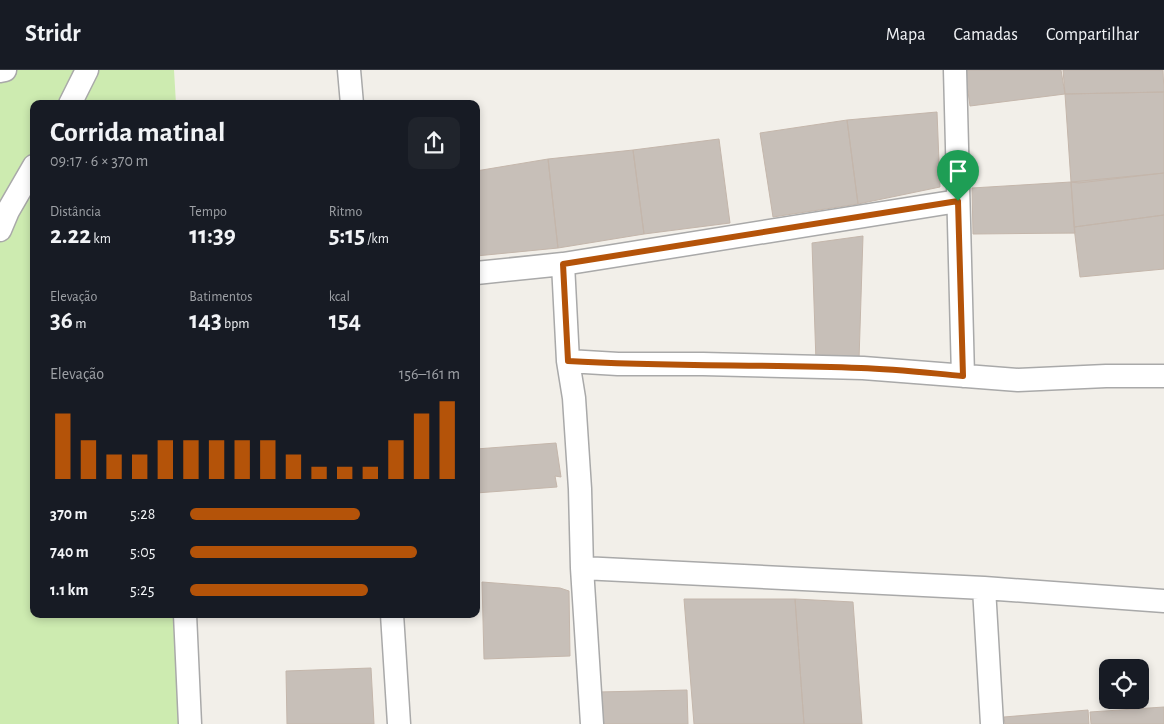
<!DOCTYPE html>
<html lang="pt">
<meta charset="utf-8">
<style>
:root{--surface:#171b24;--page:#20242c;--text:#f1f3f6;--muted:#9ea1a6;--line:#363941;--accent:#b45309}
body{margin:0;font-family:"Alegreya Sans",sans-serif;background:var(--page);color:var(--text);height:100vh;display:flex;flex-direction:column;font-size:19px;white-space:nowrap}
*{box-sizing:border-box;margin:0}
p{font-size:16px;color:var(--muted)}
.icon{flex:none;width:28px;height:28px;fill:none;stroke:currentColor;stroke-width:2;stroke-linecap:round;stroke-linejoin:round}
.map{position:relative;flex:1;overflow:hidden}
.sheet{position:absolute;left:30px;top:30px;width:450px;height:518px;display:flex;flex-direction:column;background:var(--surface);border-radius:10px;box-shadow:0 2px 8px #0003}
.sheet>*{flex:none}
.buttons{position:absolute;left:1099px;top:589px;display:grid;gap:10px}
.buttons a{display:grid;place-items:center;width:50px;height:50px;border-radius:10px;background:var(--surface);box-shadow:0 2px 8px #0003;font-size:25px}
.pin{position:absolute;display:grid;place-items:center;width:42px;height:42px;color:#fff;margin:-51px -21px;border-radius:50% 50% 50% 0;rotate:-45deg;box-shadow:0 0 5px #0007}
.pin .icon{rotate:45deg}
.round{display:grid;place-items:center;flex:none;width:52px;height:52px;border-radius:10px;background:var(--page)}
.summary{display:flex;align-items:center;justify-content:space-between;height:85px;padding:0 20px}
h1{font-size:28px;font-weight:700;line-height:38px}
.figures{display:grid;grid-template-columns:repeat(3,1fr);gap:8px;height:85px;padding:5px 20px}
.figures div{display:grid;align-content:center}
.figures b{font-size:25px;font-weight:700}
.figures small{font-size:14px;font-weight:400}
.figures p{font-size:14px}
.chart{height:140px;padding:10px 20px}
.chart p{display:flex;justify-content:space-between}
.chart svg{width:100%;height:90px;margin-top:5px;stroke:var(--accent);stroke-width:6}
ul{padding:0 20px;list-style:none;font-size:16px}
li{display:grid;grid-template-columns:80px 60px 1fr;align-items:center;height:38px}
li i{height:12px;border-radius:6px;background:var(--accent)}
header{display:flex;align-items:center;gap:30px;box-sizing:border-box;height:70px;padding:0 25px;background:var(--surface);border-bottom:1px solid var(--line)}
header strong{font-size:24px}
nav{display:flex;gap:28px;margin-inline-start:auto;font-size:18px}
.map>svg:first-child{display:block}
.grass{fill:#cdebb0}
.building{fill:#c7bfb8;stroke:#c4b6ab}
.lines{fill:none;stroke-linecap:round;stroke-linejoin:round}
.minor-casing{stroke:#a9a9a9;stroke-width:25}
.minor{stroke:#fff;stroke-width:22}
.route-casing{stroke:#fff;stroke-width:10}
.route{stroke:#b45309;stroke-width:6}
</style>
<header>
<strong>Stridr</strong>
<nav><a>Mapa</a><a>Camadas</a><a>Compartilhar</a></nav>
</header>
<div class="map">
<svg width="1164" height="654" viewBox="0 0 1164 654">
<rect width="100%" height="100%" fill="#f2efe9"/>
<path class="grass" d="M0 0H174L176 34H34V544H193L197 654H0Z"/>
<path class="building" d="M965 0H1061L1065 24 970 36Z
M1063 0H1163L1164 22 1065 24Z
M1164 22V103L1079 113 1071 112 1065 24Z
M937 42 940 117 858 134 847 50Z
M847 50 858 134 773 147 760 63Z
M719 69 730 153 644 164 633 80Z
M633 80 644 164 558 178 548 89Z
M548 89 558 178 476 186V101Z
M1164 103V145L1074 157 1071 112Z
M1071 112 1075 163 973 164 972 118Z
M1164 145V199L1080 207 1074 157Z
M863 166 859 290 816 292 812 173Z
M556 373 561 407 555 406 557 417 476 423V379Z
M482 512 560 518 569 521 570 586 484 589Z
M684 529H795L804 654H694Z
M795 529 853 532 862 654H804Z
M371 598 374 654H287L286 601Z
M687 620 688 654H601L598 622Z
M1164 637V654H1091L1090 642Z
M1088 640 1089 654H1005L1004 647Z"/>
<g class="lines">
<defs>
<path id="minor" d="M349 0 352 34
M955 0 963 306
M0 1 5 0
M70 34 87 0
M0 160 8 141 34 96
M563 194 958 131
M476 203 563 194 568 291 574 328 580 419 582 498 592 654
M568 291 618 294H703L863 298 1018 310 1106 306H1164
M582 498 984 518 1164 531
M984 518 992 654
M185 544 190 654
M392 544 399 654"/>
</defs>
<use href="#minor" class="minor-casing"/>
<use href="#minor" class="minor"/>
</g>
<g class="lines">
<defs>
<path id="route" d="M958 131 963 306C929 303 895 299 861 298 763 294 666 297 568 291L563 194Z"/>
</defs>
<use href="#route" class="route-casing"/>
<use href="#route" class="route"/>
</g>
</svg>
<div class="buttons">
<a><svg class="icon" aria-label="locate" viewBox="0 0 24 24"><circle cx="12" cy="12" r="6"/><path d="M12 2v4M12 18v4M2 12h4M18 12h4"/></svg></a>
</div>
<div class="pin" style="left:958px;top:131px;background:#1e9e55"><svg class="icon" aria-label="arrive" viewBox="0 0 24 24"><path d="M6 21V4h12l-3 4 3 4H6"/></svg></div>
<section class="sheet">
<div class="summary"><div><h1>Corrida matinal</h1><p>09:17 · 6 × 370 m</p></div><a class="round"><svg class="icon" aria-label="share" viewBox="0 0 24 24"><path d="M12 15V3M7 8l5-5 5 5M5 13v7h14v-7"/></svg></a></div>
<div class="figures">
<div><p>Distância</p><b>2.22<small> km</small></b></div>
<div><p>Tempo</p><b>11:39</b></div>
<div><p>Ritmo</p><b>5:15<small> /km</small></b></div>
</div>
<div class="figures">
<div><p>Elevação</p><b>36<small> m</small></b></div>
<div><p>Batimentos</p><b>143<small> bpm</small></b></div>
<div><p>kcal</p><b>154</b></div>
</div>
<div class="chart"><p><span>Elevação</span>156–161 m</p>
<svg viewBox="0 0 160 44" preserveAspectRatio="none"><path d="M5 44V12M15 44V25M25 44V32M35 44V32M45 44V25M55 44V25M65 44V25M75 44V25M85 44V25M95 44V32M105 44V38M115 44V38M125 44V38M135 44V25M145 44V12M155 44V6"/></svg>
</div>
<ul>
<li><b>370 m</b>5:28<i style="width:63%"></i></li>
<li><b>740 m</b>5:05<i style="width:84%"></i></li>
<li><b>1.1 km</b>5:25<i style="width:66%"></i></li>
</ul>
</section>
</div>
